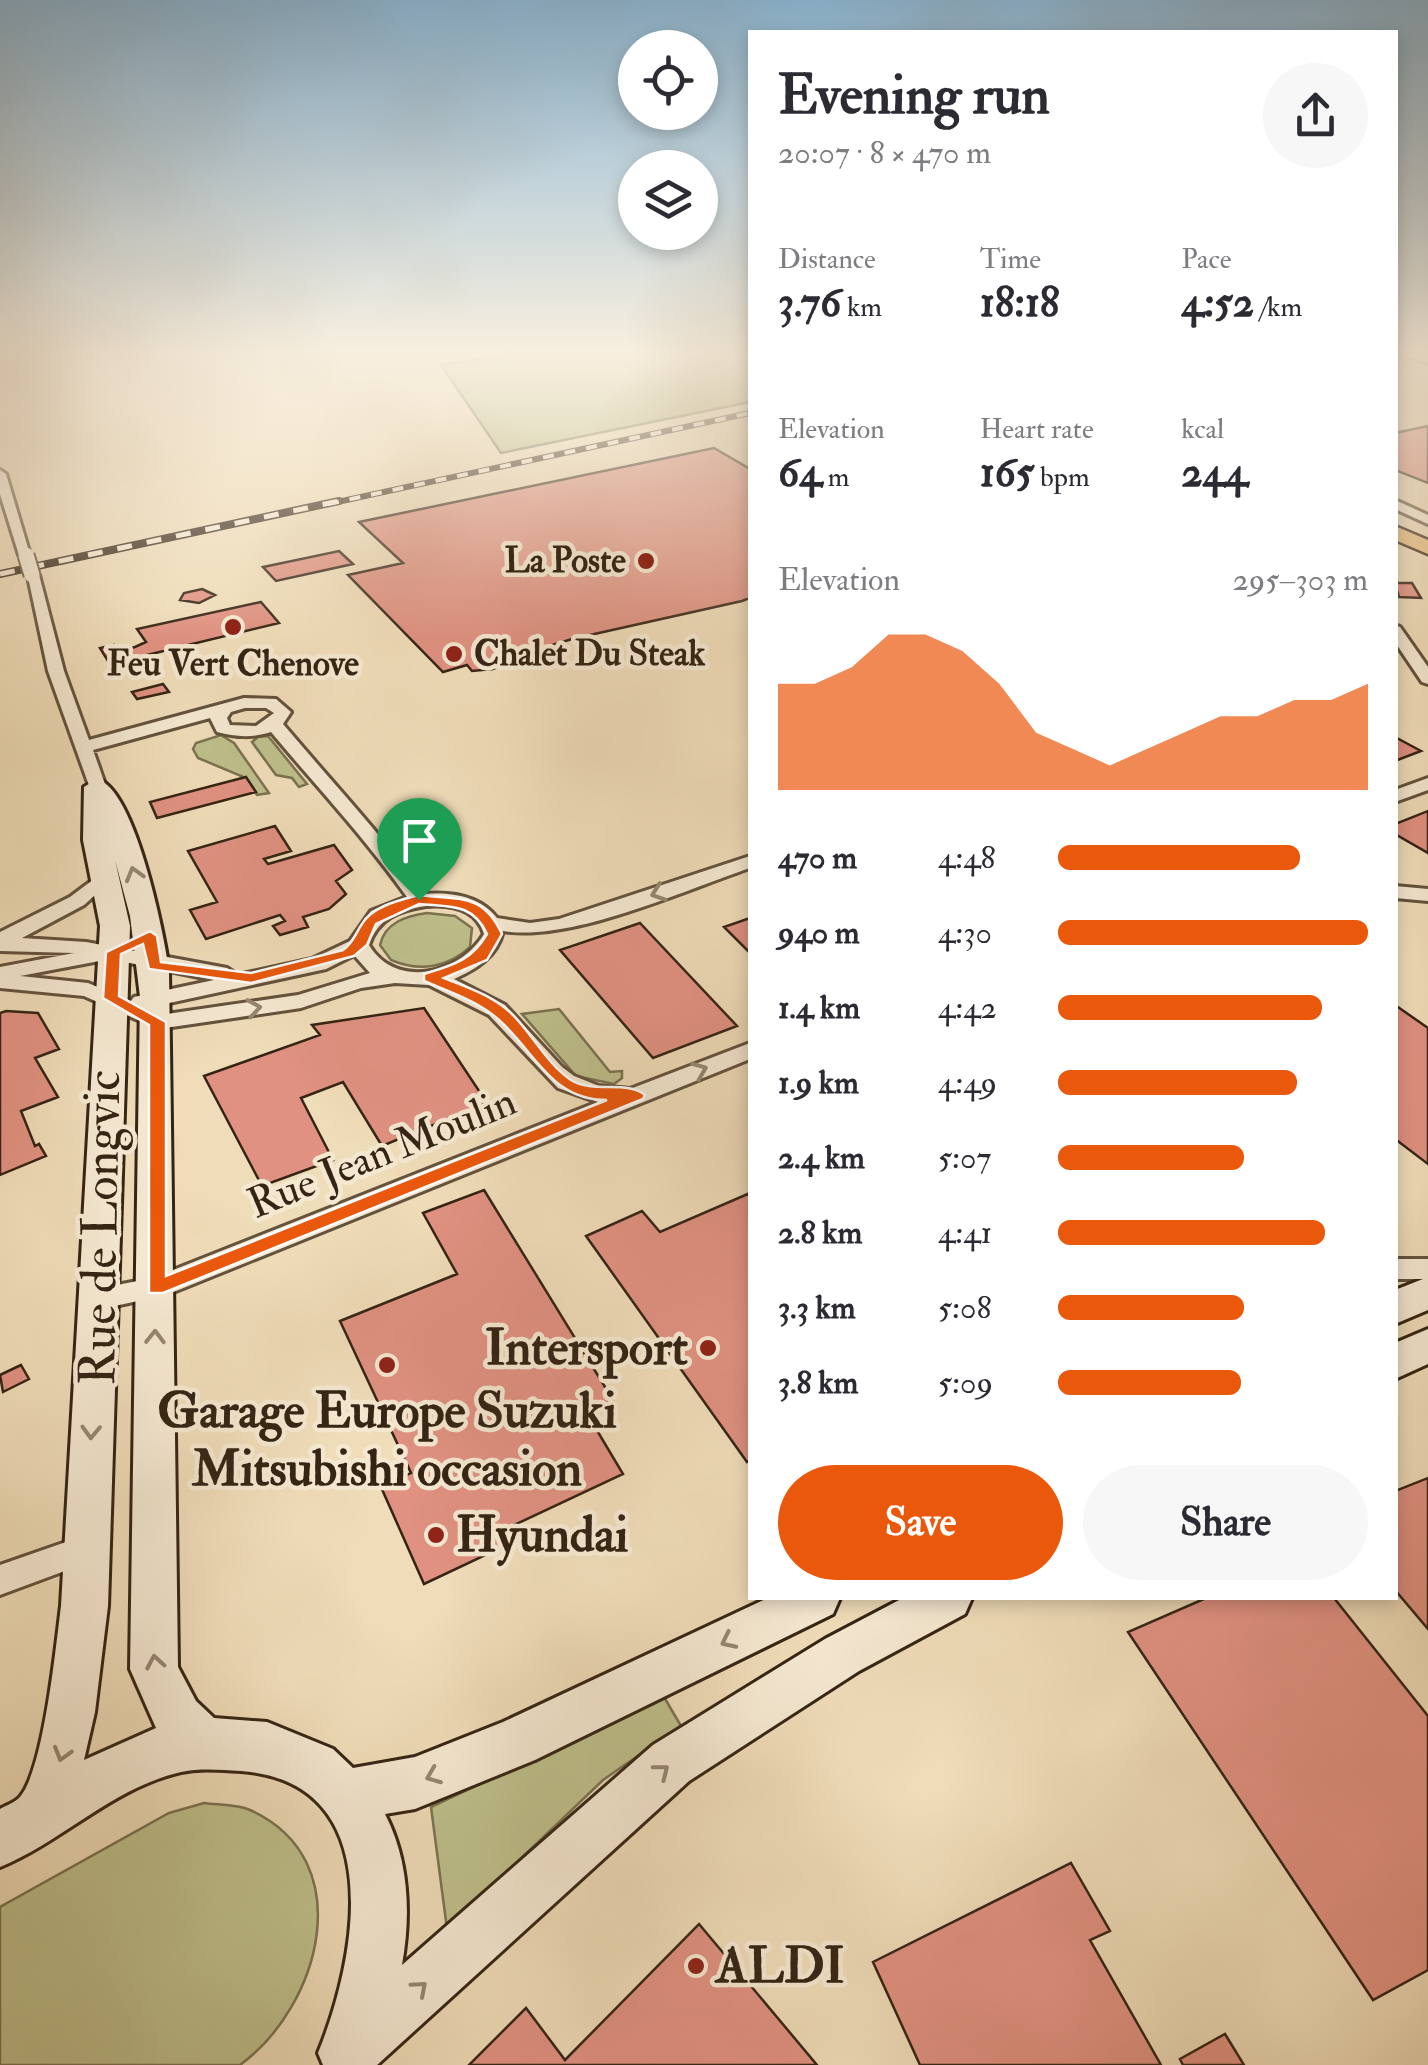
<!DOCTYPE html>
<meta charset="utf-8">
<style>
:root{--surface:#fff;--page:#f7f7f7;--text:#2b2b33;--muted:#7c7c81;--accent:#ea580c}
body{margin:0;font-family:"IM FELL Double Pica",serif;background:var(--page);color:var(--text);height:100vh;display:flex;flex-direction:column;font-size:38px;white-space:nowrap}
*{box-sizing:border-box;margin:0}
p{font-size:32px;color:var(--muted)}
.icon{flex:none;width:55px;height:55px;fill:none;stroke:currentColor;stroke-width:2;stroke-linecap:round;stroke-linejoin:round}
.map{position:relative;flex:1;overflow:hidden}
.sheet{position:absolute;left:748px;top:30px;width:650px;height:1570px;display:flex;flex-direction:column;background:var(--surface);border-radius:0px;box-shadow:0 5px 15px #0003}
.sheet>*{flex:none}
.controls{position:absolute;left:618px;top:30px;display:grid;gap:20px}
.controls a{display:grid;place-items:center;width:100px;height:100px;border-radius:50%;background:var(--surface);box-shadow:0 5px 15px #0003;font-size:50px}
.pin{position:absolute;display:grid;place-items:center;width:85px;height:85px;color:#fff;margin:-102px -42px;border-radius:50% 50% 50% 0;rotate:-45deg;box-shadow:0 0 10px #0007}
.pin .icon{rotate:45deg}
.round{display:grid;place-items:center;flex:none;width:105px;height:105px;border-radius:52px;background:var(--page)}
.headline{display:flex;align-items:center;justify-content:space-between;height:170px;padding:0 30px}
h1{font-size:55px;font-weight:700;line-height:75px}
.metrics{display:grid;grid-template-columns:repeat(3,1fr);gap:15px;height:170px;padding:10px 30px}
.metrics div{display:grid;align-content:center}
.metrics b{font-size:42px;font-weight:700}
.metrics small{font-size:28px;font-weight:400}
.metrics p{font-size:28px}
.chart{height:280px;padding:20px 30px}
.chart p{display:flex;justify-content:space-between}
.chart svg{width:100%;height:180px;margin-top:10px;fill:var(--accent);opacity:.7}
.action{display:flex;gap:20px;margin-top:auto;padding:20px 30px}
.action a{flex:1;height:115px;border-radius:60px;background:var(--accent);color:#fff;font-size:40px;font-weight:700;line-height:115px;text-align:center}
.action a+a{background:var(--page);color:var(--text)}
ul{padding:0 30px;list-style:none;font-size:32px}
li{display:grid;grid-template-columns:160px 120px 1fr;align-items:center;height:75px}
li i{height:25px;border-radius:12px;background:var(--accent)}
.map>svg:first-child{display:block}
.green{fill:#bebf8b;stroke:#7a7250;stroke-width:2.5}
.building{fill:#e09181;stroke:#352414;stroke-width:2.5}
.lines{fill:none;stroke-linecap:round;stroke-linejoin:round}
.street-casing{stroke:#64523d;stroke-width:6}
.secondary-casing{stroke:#352414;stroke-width:6}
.primary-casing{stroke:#352414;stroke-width:5}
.street{fill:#f5e8d1;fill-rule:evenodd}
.secondary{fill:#f5e8d1;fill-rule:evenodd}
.primary{fill:#e8be7c;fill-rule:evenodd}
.rail-far1-casing{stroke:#352414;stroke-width:6}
.rail-casing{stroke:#352414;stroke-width:8}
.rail-far1{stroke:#f5e8d1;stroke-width:4;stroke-dasharray:11;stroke-linecap:butt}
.rail{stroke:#f5e8d1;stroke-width:5;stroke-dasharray:15;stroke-linecap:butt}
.street-bridge-casing{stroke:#64523d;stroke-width:19;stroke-linecap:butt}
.street-bridge{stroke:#f5e8d1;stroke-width:15}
.oneway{stroke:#958672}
.route{fill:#ea580c;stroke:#fff;stroke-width:2.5;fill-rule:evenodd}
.poi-dot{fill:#8f2418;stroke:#f5e8d1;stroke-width:4}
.labels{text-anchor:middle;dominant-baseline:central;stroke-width:9;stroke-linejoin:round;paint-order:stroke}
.far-poi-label{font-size:35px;font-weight:bold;fill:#352414;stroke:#f5e8d1;text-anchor:end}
.street-label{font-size:42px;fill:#352414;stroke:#f5e8d1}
.near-street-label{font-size:50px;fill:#352414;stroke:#f5e8d1}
.near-poi-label{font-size:50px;font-weight:bold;fill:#352414;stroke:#f5e8d1;text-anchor:start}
</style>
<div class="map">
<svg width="1428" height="2065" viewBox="0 0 1428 2065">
<rect width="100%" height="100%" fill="#efdcb8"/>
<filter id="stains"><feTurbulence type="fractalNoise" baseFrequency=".002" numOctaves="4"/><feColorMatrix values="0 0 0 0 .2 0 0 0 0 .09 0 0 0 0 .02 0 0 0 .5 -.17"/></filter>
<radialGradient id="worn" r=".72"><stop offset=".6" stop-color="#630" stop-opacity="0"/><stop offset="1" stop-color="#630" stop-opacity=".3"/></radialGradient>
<path class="green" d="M517 353H750V402L501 453 441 365Z
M221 735 234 743 269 793 257 795 246 778 198 758 193 749 196 743Z
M258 737 268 736 307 784 299 787 292 778 276 775 252 742Z
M427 913 455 916 472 928 470 947C448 968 419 972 391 960L380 945C385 922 407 916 427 913Z
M559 1009 610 1072 622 1071V1078L614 1084 576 1076 522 1014Z
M664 1697 681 1726 603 1780 447 1929 431 1807Z
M204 1803C218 1805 237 1804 250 1810 361 1860 320 2007 240 2065H0V1907L169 1813Z"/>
<path class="building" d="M1428 426V483L1395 470V433Z
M714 448 750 469V598L742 601 572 639 510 658 513 660 493 669 472 671 467 665 443 672 348 575 403 563 359 522Z
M339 551 353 564 276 581 263 567Z
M1395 583H1412L1421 598 1399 597Z
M202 589 215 595 199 603 180 600 184 593Z
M261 602 279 623 110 664 100 648 114 645 118 651 135 647 146 642 137 629Z
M163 684 169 692 137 699 132 692Z
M1395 737 1421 751 1395 761Z
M246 777 256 792 157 818 150 802Z
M1428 811V853L1395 834V824Z
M275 826 291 851 264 859 268 864 334 845 352 870 336 881 346 894 329 909 303 917 308 927 280 935 273 926 285 921 280 915 206 939 190 910 217 902 188 851Z
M750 918V953L724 927Z
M640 923 737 1026 653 1058 560 950Z
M1395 1005 1428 1028V1164L1395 1139Z
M424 1008 487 1103 382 1146 343 1082 301 1098 333 1160 262 1186 204 1076 320 1035 312 1025Z
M6 1011 38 1013 59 1049 35 1058 58 1097 21 1111 35 1146 39 1144 46 1156 0 1175V1013Z
M484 1190 613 1400 586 1412 623 1474 510 1527 517 1540 424 1584 381 1487 411 1473 340 1321 457 1274 423 1213Z
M750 1193V1460L747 1462 586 1236 642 1211 660 1232Z
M21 1365 29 1379 3 1392 0 1375Z
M1428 1478V1629L1395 1590V1491Z
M1206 1598H1334L1428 1716V1970L1373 2000 1128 1632Z
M1071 1863 1110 1931 1090 1940 1161 2065H920L873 1962Z
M699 1924 817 2065H469L526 2008 565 2060Z
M1225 2034 1244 2065H1183L1180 2059Z"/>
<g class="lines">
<defs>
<path id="street" d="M1403 353 1428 356V363L1404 355Z
M0 470 6 474 31 558 19 555 0 494Z
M1395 500 1428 515V524L1395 509Z
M27 572 39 575 64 671 89 740 244 698 276 699 291 712 283 724C331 781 381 834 425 894 451 892 480 896 497 918L530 923 559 919 750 856V868C682 891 572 942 503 931 497 956 477 969 454 979L505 1005 562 1067 574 1076 599 1086 630 1089 750 1043V1059L166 1295 96 1310 86 1307 82 1299 86 1291 153 1278 598 1102 558 1088 489 1015 429 985 395 983 361 988 301 1008 158 1029 84 996 0 988V967L74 953 0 951V932L70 897 106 870 116 876 84 905 22 938 86 942 227 968 238 975 312 959 350 941 371 911 407 897C366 839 317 787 271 732 252 738 236 737 217 732L210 718 93 750 106 787 97 792 91 791 48 671ZM245 708H266L274 713 256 726 230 725 227 718 231 712ZM426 906C450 904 476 908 484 934 460 974 396 990 369 945 378 918 399 910 426 906ZM354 955 370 973 298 995 160 1015 146 1008 326 969ZM110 959 214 980 134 997 131 1001 88 983 20 976Z
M1395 625 1400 627 1428 667V684L1422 682 1395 642Z
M1428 778V790L1395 802V790Z
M1395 886 1428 889V901L1395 898Z
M1395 1259H1428V1279H1395Z
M86 1535 97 1539 102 1549 97 1559 0 1595V1565Z"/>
<path id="secondary" d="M97 779C135 789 164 933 169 970L178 1667 196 1701 214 1718 267 1722 333 1749 353 1768 415 1757 503 1722 768 1598H840L833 1614 535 1760 415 1809 385 1814C409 1860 411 1915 402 1965L653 1745 825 1639 903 1598H972L965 1614 859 1671 689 1781 377 2065H323L318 2053C357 1958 390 1782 241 1771 220 1770 201 1768 181 1772 112 1788 63 1841 0 1867V1809C5 1806 16 1802 20 1797 44 1769 56 1645 61 1606L100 926 83 840 84 787ZM115 860 130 916 140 997 130 1669 156 1728 84 1760 95 1712 108 1606 130 926Z
M1428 1277V1310L1395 1324V1290Z
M1428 1329V1364L1395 1379V1343Z"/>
<path id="primary" d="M1395 526 1428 540V554L1395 540Z"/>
</defs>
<use href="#street" class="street-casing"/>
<use href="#secondary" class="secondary-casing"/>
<use href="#primary" class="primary-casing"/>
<use href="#street" class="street"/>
<use href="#secondary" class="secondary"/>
<use href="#primary" class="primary"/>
<defs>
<path id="rail-far1" d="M328 504 750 413"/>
<path id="rail" d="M0 574 339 501"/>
</defs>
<use href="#rail-far1" class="rail-far1-casing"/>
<use href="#rail" class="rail-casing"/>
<use href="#rail-far1" class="rail-far1"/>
<use href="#rail" class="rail"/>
<defs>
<path id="street-bridge" d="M26 555 32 575"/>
</defs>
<use href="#street-bridge" class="street-bridge-casing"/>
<use href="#street-bridge" class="street-bridge"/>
</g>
<defs><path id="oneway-chevron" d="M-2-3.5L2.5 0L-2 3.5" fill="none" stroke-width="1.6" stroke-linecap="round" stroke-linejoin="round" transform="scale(2.5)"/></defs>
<g class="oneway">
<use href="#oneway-chevron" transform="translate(134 874) rotate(-106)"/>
<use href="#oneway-chevron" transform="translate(658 893) rotate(161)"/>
<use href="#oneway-chevron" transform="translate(254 1008) rotate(-9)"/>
<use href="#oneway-chevron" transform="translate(700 1070) rotate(-22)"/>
<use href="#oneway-chevron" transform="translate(155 1337) rotate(-89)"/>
<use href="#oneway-chevron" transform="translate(91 1432) rotate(92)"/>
<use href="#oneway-chevron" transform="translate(728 1641) rotate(154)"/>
<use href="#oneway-chevron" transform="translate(155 1662) rotate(-100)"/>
<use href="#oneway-chevron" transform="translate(62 1754) rotate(106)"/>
<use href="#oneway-chevron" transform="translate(662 1771) rotate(-38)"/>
<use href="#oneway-chevron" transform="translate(433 1776) rotate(158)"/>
<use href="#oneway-chevron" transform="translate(420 1988) rotate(-41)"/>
</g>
<linearGradient id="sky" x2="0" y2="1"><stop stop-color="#8ab6d5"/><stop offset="0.55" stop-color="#f8efdf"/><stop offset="1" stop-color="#f8efdf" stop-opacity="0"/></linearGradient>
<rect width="1428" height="642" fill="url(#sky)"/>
<path class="route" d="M419 895C460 900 483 893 502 934L487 960 444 978C469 988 494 996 513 1015 532 1034 548 1065 571 1080 593 1094 628 1080 645 1095L643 1099 163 1293H149V1025L103 998 106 952 150 931 157 936 161 962 251 973 343 950C354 942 355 934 362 924 372 906 401 900 419 895ZM419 904C450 907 473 903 487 934 471 961 453 965 424 974V981C450 992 478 1001 499 1020 536 1053 551 1100 607 1100L166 1276V1022L119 996 121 954 143 944 149 969 251 983 354 956 367 945 376 924Z"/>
<g class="poi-dot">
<circle cx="646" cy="561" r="10"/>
<circle cx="233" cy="627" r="10"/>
<circle cx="454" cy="654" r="10"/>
<circle cx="708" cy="1348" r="10"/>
<circle cx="387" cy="1365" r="10"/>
<circle cx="436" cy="1535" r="10"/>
<circle cx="696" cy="1966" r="10"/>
</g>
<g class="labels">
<g class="far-poi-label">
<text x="626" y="561">La Poste</text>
<text x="474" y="654" text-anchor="start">Chalet Du Steak</text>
<text x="233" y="664" text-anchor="middle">Feu Vert Chenove</text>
</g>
<g class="street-label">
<text transform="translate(382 1153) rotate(-22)">Rue Jean Moulin</text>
</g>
<g class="near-street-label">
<text transform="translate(101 1228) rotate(-89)">Rue de Longvic</text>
</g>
<g class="near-poi-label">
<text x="688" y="1348" text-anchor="end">Intersport</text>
<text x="387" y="1411" text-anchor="middle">Garage Europe Suzuki<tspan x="387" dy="58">Mitsubishi occasion</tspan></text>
<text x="456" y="1535">Hyundai</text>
<text x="716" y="1966">ALDI</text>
</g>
</g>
<rect width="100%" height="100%" filter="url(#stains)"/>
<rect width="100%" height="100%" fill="url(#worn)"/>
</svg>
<div class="controls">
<a><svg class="icon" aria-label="locate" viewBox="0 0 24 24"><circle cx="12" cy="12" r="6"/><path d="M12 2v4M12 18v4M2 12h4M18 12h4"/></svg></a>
<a><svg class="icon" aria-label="layers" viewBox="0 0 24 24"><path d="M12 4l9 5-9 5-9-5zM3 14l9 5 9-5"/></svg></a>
</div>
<div class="pin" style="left:419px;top:900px;background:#1e9e55"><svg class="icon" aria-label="arrive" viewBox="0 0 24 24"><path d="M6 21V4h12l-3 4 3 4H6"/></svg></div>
<section class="sheet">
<div class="headline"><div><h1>Evening run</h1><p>20:07 · 8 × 470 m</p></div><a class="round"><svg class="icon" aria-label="share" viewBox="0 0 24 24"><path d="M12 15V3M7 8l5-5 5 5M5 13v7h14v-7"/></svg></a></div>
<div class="metrics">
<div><p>Distance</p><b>3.76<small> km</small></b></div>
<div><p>Time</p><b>18:18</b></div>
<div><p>Pace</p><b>4:52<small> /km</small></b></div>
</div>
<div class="metrics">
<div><p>Elevation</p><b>64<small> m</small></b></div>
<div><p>Heart rate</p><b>165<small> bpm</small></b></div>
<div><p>kcal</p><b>244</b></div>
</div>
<div class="chart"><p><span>Elevation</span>295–303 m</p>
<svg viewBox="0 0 160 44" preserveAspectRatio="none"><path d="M0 44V18L10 18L20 14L30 6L40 6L50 10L60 18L70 30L80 34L90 38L100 34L110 30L120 26L130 26L140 22L150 22L160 18V44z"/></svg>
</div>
<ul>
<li><b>470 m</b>4:48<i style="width:78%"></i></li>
<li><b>940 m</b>4:30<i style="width:100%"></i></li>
<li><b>1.4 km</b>4:42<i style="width:85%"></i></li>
<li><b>1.9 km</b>4:49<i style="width:77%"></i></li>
<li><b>2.4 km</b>5:07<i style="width:60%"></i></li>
<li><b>2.8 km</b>4:41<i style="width:86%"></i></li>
<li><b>3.3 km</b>5:08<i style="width:60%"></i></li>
<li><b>3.8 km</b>5:09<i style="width:59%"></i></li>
</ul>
<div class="action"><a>Save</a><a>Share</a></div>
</section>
</div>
